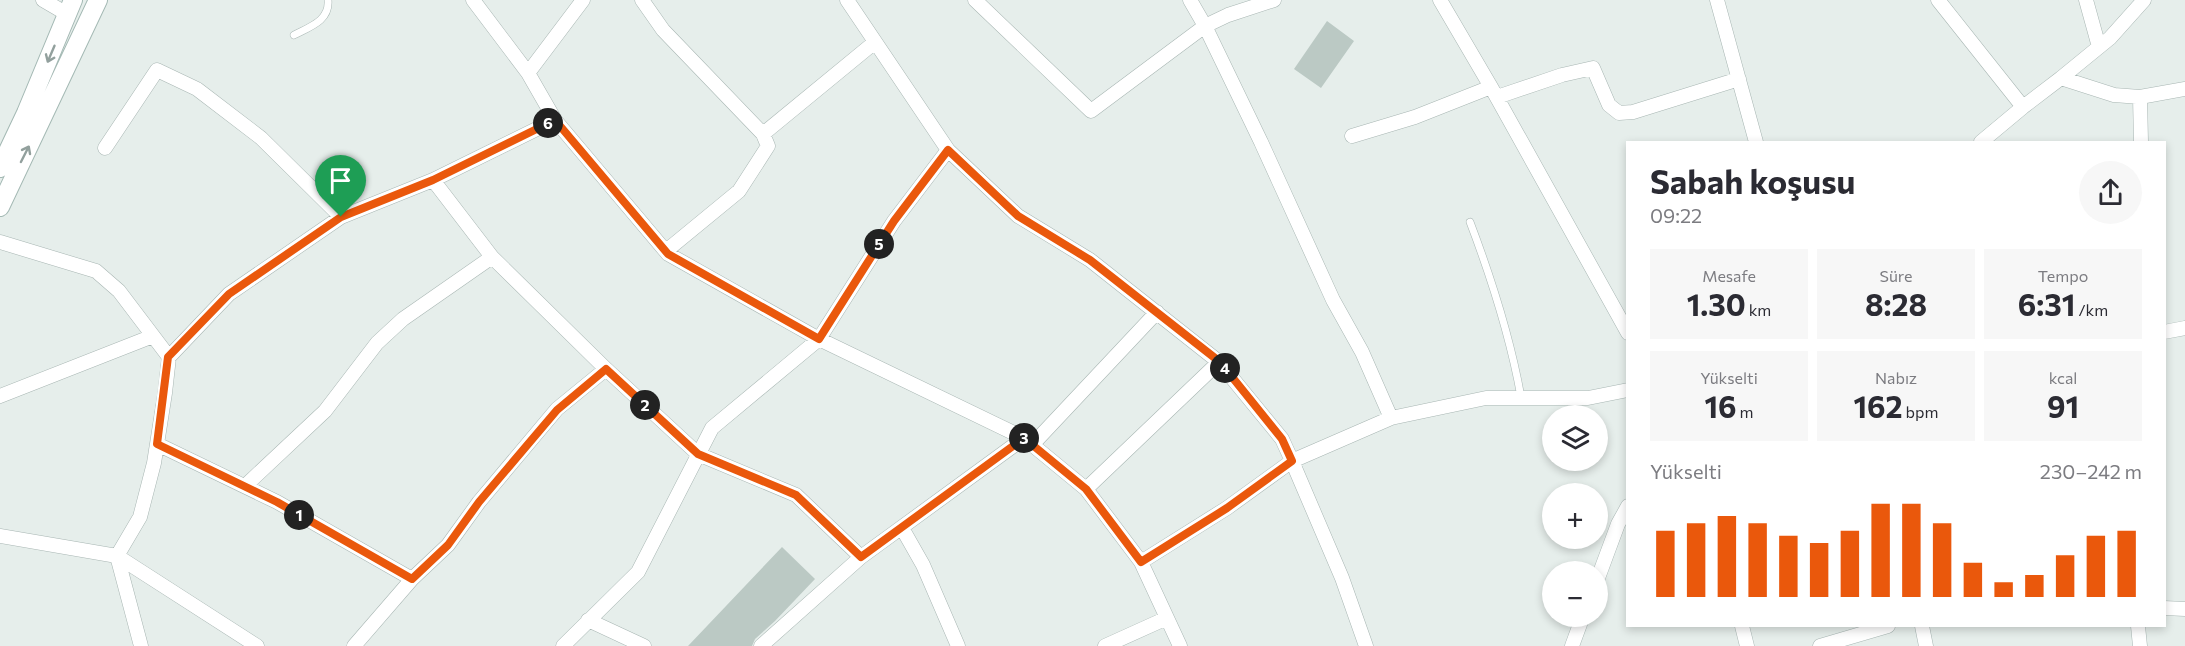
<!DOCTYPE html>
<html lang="tr">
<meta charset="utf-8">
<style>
:root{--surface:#fff;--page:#f7f7f7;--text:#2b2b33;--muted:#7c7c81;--accent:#ea580c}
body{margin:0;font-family:Commissioner,sans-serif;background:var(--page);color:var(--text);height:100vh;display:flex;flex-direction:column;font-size:22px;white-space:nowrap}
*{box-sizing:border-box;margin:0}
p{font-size:20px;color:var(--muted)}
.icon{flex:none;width:33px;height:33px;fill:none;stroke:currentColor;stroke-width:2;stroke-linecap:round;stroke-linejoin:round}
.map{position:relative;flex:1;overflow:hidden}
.sheet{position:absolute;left:1626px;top:141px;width:540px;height:486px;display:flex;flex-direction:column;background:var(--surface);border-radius:0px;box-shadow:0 3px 9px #0003}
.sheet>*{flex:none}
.fabs{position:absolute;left:1542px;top:405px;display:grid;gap:12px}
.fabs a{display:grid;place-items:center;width:66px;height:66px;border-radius:50%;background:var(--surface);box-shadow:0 3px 9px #0003;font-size:30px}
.pin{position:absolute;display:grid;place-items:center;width:51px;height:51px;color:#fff;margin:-62px -26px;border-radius:50% 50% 50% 0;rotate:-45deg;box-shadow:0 0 6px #0007}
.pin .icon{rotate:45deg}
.km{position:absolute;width:30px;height:30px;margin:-15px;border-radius:50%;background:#222;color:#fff;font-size:16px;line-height:30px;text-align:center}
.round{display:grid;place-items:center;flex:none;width:63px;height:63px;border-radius:32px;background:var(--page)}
.summary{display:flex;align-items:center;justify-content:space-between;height:102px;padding:0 24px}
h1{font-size:33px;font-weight:700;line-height:45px}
.metrics{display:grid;grid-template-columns:repeat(3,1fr);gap:9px;height:102px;padding:6px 24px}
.metrics div{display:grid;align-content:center;border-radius:0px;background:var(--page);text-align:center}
.metrics b{font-size:30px;font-weight:700}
.metrics small{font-size:16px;font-weight:400}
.metrics p{font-size:16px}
.chart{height:168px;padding:12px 24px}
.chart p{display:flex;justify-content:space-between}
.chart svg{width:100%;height:108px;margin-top:6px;stroke:var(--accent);stroke-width:6}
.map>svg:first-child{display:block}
.building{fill:#bbc9c4}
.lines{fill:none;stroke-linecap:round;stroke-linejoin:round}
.lane-casing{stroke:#a8b6b3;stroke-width:8}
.street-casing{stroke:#a8b6b3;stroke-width:15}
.secondary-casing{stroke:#a4b9b4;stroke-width:20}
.lane{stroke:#fff;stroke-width:7}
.street{stroke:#fff;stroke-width:14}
.secondary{stroke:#fff;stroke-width:18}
.oneway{stroke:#92a09d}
.route-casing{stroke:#fff;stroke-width:12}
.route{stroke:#ea580c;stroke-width:8}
</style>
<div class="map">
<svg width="2185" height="646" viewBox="0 0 2185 646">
<rect width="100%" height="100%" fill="#e6eeeb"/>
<path class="building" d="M1327 21 1354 41 1321 88 1294 69Z
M782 547 815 579 775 621 755 639 752 646H688Z"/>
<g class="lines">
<defs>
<path id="lane" d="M294 35C309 27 330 21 328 0
M1470 222C1492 280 1510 336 1521 397"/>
<path id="street" d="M43 0 67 14
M473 0 528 73
M583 0 528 73 555 120 668 254 819 339 894 221 948 150 847 0
M642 0 663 30 763 134 875 42
M975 0 1091 111 1205 26 1190 0
M1440 0 1491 87 1628 333
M1717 0 1756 142
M1938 0 2023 107 1981 142
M2086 0 2099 47
M2061 78 2110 38 2144 0
M1497 97 1562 75 1593 68 1609 105 1619 113 1633 112 1739 79
M2140 97 2185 89
M2023 107 2061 78 2114 95 2140 97 2141 142
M1352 136 1415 117 1491 87
M105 148 157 70 197 89 261 138 341 217
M948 150 1018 216 1090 260 1219 362 1282 439 1292 461 1391 418 1362 352 1333 300 1261 142 1205 26 1228 15 1274 0
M433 180 492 257
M0 242 96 271 119 291 169 357
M666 251 739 191 768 146 763 134
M2164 332 2185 328
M0 396 153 336
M1391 418 1486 398H1588L1628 390
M1024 438 1086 489 1141 562 1180 646
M157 444 277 502 412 579 354 646
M1032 445 1157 312
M245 486 325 411 377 343 403 319 492 257 606 369 557 409 479 502 448 545 412 579
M1086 489 1219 362
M902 528 923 565 958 646
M0 536 117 556 140 517 154 463 165 393 169 357 229 294 341 217 433 180 555 120
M1141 562 1227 508 1292 461 1342 578 1366 646
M1598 578 1618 524 1628 506
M2164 608 2185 609
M588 620 644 646
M1742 626 1747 646
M1922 626 1926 646
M2138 626 2140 646
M141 646 117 556 257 646
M563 646 638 572 712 428 819 339 1024 438 861 557 796 495 698 454 606 369
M761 646 861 557
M1105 646 1167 618
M1572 646 1583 616
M1820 646 1888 626"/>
<path id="secondary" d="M0 168 26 113 73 0
M0 207 98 0"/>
</defs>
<use href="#lane" class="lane-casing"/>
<use href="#street" class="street-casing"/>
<use href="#secondary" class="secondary-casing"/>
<use href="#lane" class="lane"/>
<use href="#street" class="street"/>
<use href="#secondary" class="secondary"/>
</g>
<defs><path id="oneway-shaft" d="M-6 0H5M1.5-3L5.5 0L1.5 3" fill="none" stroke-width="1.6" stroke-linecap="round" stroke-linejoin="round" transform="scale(1.5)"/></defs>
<g class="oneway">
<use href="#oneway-shaft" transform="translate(51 54) rotate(113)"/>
<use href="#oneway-shaft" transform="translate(25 154) rotate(-63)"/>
</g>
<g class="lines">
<defs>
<path id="route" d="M555 120 668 254 819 339 894 221 948 150 1018 216 1090 260 1220 362 1282 439 1292 461 1227 508 1141 562 1086 489 1024 438 861 557 796 495 698 454 606 369 557 410 479 502 448 545 412 579 277 502 157 444 168 357 229 294 341 217 433 180Z"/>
</defs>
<use href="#route" class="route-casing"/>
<use href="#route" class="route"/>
</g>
</svg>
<div class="fabs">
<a><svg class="icon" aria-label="layers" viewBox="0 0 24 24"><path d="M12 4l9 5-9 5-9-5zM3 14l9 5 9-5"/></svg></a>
<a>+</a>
<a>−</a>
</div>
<div class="pin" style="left:341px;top:217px;background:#1e9e55"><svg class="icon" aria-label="arrive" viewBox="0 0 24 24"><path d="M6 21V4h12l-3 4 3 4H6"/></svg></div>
<b class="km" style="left:299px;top:515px">1</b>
<b class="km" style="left:645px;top:405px">2</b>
<b class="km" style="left:1024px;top:438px">3</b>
<b class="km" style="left:1225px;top:368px">4</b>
<b class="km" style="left:879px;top:244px">5</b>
<b class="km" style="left:548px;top:123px">6</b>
<section class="sheet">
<div class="summary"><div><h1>Sabah koşusu</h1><p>09:22</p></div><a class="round"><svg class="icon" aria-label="share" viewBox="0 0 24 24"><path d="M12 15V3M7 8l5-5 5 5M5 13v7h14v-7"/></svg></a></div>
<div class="metrics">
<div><p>Mesafe</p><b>1.30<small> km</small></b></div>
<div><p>Süre</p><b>8:28</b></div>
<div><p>Tempo</p><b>6:31<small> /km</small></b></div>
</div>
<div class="metrics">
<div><p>Yükselti</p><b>16<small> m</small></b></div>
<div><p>Nabız</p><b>162<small> bpm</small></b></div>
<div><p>kcal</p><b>91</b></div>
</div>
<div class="chart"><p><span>Yükselti</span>230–242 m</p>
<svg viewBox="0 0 160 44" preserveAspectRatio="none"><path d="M5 44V17M15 44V14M25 44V11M35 44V14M45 44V19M55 44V22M65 44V17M75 44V6M85 44V6M95 44V14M105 44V30M115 44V38M125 44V35M135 44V27M145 44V19M155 44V17"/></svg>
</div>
</section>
</div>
